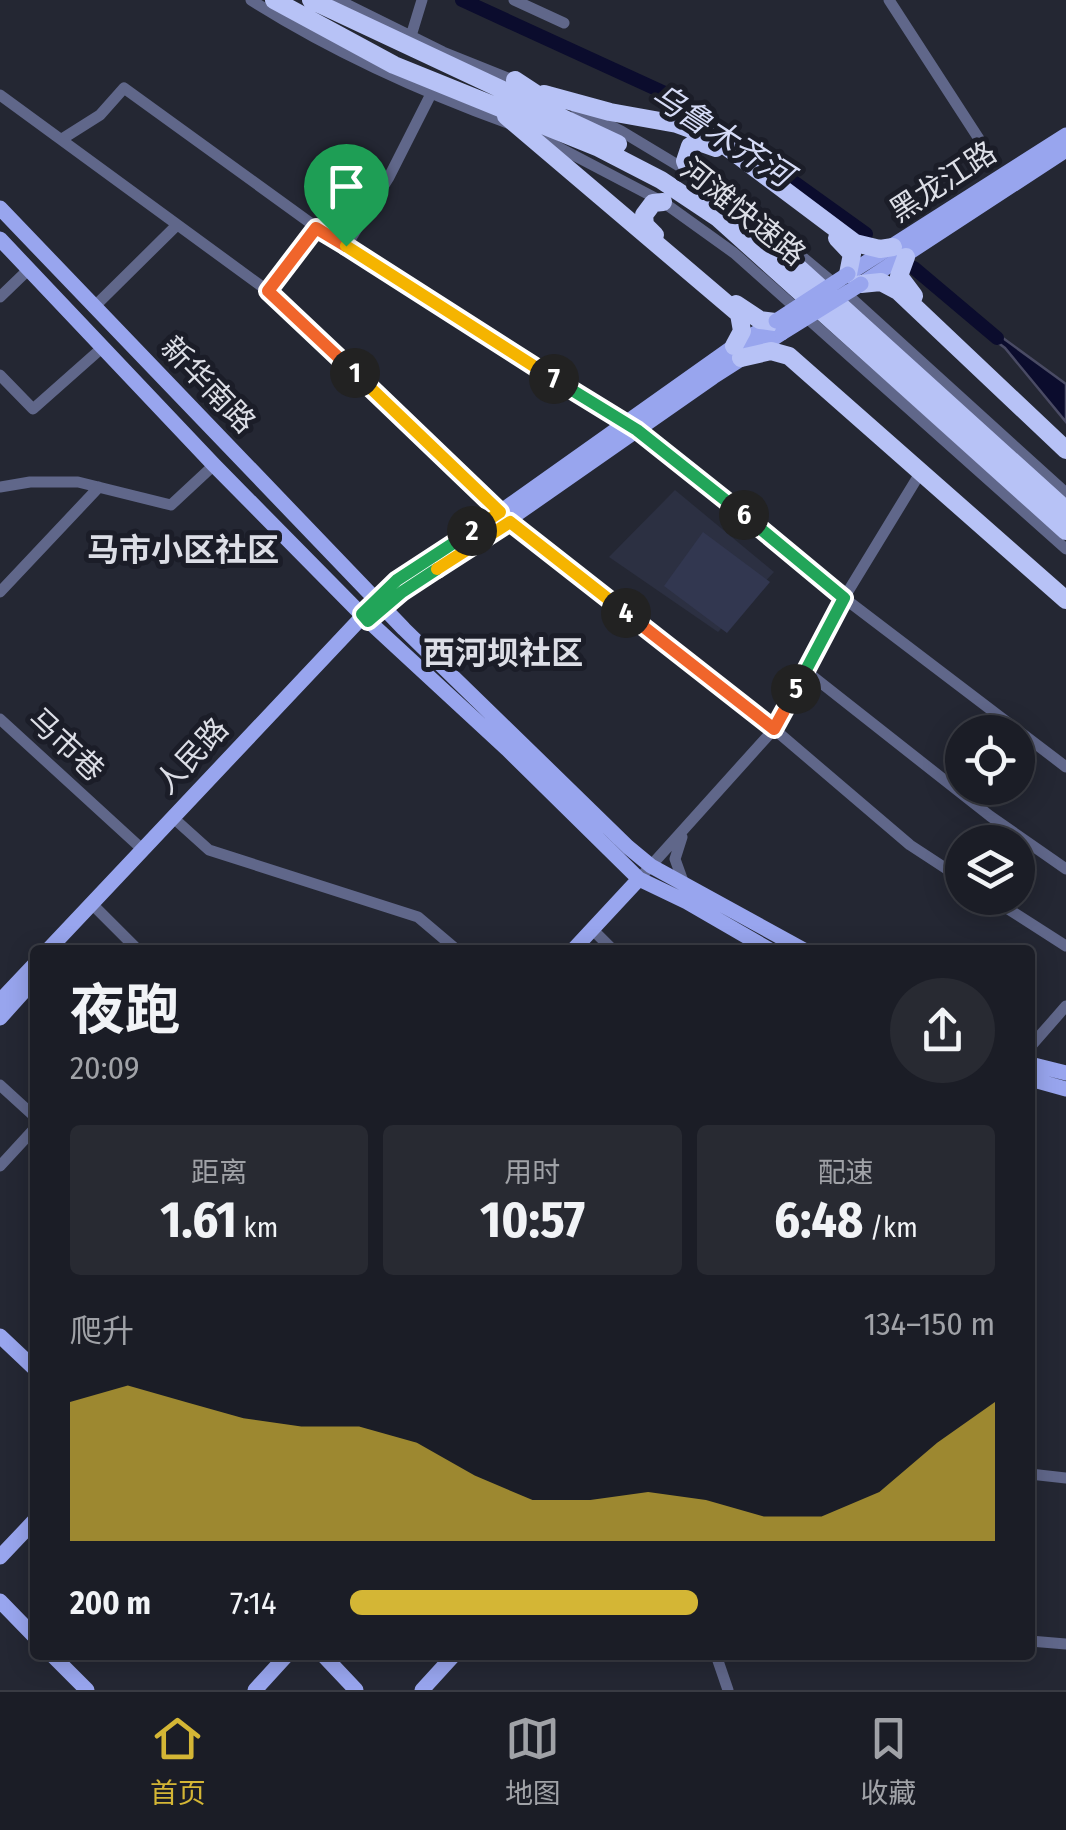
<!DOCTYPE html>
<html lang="zh">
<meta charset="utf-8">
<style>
:root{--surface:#1b1d26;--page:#282a32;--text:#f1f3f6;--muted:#a0a2a7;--line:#393b43;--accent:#d4b635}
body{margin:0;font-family:"Fira Sans Condensed","Noto Sans SC",sans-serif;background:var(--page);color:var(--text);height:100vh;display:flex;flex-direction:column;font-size:38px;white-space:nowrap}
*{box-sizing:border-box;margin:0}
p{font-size:32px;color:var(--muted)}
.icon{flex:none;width:55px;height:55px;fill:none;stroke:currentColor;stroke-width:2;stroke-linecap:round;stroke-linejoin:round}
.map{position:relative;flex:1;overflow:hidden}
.side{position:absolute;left:30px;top:945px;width:1005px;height:715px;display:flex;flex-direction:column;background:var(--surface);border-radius:10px;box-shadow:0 5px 25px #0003,0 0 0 2px var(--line)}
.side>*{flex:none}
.buttons{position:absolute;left:945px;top:715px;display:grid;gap:20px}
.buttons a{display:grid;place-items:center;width:90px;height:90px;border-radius:50%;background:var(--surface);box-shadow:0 5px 25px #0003,0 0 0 2px var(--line);font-size:50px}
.pin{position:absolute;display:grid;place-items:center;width:85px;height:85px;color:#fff;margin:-102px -42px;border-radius:50% 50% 50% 0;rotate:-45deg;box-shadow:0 0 10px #0007}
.pin .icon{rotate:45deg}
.km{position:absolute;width:50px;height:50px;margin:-25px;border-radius:50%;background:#222;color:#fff;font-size:28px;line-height:50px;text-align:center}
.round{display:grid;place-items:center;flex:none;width:105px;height:105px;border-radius:52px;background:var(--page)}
.overview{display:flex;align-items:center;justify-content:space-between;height:170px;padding:0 40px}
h1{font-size:55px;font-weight:700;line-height:75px}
.figures{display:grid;grid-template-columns:repeat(3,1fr);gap:15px;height:170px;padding:10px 40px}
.figures div{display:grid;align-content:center;border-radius:10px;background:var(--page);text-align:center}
.figures b{font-size:50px;font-weight:700}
.figures small{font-size:28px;font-weight:400}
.figures p{font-size:28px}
.chart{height:280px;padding:20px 40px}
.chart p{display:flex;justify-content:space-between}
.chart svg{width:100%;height:180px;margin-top:10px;fill:var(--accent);opacity:.7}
ul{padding:0 40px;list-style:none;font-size:32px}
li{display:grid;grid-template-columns:160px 120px 1fr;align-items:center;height:75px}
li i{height:25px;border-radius:12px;background:var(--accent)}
.dock{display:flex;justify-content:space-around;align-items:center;height:140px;border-top:2px solid var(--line);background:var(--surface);font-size:28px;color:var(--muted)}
.dock a{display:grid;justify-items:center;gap:5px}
.dock .on{color:var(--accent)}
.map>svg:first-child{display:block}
.built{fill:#2c3042}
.green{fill:#323750}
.water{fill:#0b0c2d;stroke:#4a4b64;stroke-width:2.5}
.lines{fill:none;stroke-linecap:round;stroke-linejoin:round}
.river{stroke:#0b0c2d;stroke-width:14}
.minor{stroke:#60678a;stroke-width:11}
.major{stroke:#98a5ee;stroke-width:15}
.highway{stroke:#b7c2f6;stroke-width:18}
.major-bridge{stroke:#98a5ee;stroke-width:15}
.split-1-casing{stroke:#fff;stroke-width:20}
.split-2-casing{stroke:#fff;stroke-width:20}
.split-3-casing{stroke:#fff;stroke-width:20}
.split-4-casing{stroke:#fff;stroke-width:20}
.split-5-casing{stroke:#fff;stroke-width:20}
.split-6-casing{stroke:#fff;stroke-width:20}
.split-7-casing{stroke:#fff;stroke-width:20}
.split-8-casing{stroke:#fff;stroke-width:20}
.split-1{stroke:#f0652b;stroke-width:12}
.split-2{stroke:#f5b400;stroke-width:12}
.split-3{stroke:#22a559;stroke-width:12}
.split-4{stroke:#f5b400;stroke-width:12}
.split-5{stroke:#f0652b;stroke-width:12}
.split-6{stroke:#22a559;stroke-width:12}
.split-7{stroke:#22a559;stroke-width:12}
.split-8{stroke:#f5b400;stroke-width:12}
.labels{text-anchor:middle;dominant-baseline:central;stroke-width:10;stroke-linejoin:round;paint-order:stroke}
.street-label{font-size:30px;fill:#dcdee6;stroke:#1b1d28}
.water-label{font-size:32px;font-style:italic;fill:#d5dbf6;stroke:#1b1d28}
.neighbourhood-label{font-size:32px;font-weight:bold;fill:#dcdee6;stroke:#1b1d28}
</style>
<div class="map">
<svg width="1066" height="1690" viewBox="0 0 1066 1690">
<rect width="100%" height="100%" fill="#242733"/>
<path class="built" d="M675 490 774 572 718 632 609 557Z"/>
<path class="green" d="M703 532 770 582 727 633 664 586Z"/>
<path class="water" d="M985 325 1066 384V422L1005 348 981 330Z"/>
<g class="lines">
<path class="river" d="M462 0 678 99 866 234
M914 268 997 338"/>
<path class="minor" d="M251 0C333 52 422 92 513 125
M338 0 443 52 518 82
M514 0 564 23
M889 0 992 159
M411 36 422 0
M0 95 268 291 510 522 774 729 910 845 962 879
M576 109 621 131 729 196 848 295 1066 493
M539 137 663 202 734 253 1066 549
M62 139 100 115 124 88 316 227 637 430 844 598 1066 767
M346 246 389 177 431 94
M268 291 316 227
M0 297 29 269
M94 307 177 225
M0 375 33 409 103 347
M0 487 30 482H78L171 505 214 465
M0 592 99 487
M806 671 990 816 1066 869
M0 719 142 849
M179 823 209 850 418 917 457 950
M682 837 675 859 684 884
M639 879 774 729 844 598 919 475
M991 898 1066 946
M91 903 138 950
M592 929 613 950
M1030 1047 1066 1006
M0 1085 35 1117
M0 1166 35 1128
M1030 1474 1066 1478
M1030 1641 1066 1644
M716 1655 728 1690"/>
<path class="major" d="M0 208 404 629 628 847 651 866 804 950
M0 239 214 465 362 615 507 749 639 879 687 902 770 950
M848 274 1066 135
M861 284 1066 150
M378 611 713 377 782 333
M48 950 397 580 500 512 734 346 776 321
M573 950 639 879
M0 1001 35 964
M0 1018 35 979
M1030 1064 1066 1073
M1030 1079 1066 1089
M0 1336 35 1369
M0 1557 35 1520
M0 1601 35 1637
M52 1655 87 1690
M323 1655 356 1690
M255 1690 287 1655
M422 1690 454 1655"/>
<path class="highway" d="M274 0 394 65 599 148 661 180 718 218 1066 531
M311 0 618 144
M515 80 547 101
M544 94 610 112 677 124 715 138 855 243 880 249 893 247
M506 116 739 314 742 331 734 346
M689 170 685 161 690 146 699 142 716 148
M709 198 780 251 1066 510
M655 235 645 225 644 215 653 203 663 202
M837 238 852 254 848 274
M906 257 899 276 914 296
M861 284 881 282 898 291 1066 450
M736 304 760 320 775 322
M741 358 771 351 789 356 1066 600"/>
<path class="major-bridge" d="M776 321 848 274
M782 333 861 284"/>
</g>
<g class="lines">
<defs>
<path id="split-1" d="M346 246 316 228 268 291 355 373"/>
<path id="split-2" d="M355 373 500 512 472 531"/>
<path id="split-3" d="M437 569 402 592 368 621 362 614 397 580 472 531"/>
<path id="split-4" d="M437 569 510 522 626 613"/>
<path id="split-5" d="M626 613 774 729 796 689"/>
<path id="split-6" d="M744 515 844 598 796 689"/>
<path id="split-7" d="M554 379 637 430 744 515"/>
<path id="split-8" d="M346 246 554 379"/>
</defs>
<use href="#split-1" class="split-1-casing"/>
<use href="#split-2" class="split-2-casing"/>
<use href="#split-3" class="split-3-casing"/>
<use href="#split-4" class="split-4-casing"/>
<use href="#split-5" class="split-5-casing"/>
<use href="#split-6" class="split-6-casing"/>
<use href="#split-7" class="split-7-casing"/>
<use href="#split-8" class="split-8-casing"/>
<use href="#split-1" class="split-1"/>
<use href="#split-2" class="split-2"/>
<use href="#split-3" class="split-3"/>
<use href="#split-4" class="split-4"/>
<use href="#split-5" class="split-5"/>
<use href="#split-6" class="split-6"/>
<use href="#split-7" class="split-7"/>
<use href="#split-8" class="split-8"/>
</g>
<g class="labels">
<g class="street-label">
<text transform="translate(943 182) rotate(-33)">黑龙江路</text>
<text transform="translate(743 212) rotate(39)">河滩快速路</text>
<text transform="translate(208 385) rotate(46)">新华南路</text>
<text transform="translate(66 745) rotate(43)">马市巷</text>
<text transform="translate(192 756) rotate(-47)">人民路</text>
</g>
<g class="water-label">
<text transform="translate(722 135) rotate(33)">乌鲁木齐河</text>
</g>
<g class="neighbourhood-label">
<text x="183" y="550">马市小区社区</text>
<text x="503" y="653">西河坝社区</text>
</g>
</g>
</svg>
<div class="buttons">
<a><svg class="icon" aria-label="locate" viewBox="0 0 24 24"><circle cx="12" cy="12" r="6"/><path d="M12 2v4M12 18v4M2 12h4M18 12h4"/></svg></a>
<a><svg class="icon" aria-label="layers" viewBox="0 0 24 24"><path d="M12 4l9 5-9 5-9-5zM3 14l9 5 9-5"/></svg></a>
</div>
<div class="pin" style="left:346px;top:246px;background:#1e9e55"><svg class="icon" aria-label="arrive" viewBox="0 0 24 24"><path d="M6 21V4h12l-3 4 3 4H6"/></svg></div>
<b class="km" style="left:355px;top:373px">1</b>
<b class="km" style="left:472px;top:531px">2</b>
<b class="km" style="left:626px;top:613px">4</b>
<b class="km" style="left:796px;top:689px">5</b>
<b class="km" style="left:744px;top:515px">6</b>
<b class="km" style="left:554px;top:379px">7</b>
<section class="side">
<div class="overview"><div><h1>夜跑</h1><p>20:09</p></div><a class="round"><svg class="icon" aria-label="share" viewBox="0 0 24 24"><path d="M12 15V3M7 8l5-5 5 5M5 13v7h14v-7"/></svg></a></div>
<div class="figures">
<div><p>距离</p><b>1.61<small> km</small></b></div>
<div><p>用时</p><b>10:57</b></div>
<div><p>配速</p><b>6:48<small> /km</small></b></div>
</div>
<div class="chart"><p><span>爬升</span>134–150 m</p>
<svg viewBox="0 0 160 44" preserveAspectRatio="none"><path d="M0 44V10L10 6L20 10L30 14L40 16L50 16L60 20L70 28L80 34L90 34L100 32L110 34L120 38L130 38L140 32L150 20L160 10V44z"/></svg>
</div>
<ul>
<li><b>200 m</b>7:14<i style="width:54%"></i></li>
</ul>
</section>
</div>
<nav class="dock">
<a class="on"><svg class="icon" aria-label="home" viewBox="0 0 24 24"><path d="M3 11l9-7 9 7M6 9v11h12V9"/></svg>首页</a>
<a><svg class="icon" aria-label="map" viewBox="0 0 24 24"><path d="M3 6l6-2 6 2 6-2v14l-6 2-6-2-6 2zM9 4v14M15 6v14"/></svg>地图</a>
<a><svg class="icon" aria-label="saved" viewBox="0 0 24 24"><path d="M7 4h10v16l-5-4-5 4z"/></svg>收藏</a>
</nav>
